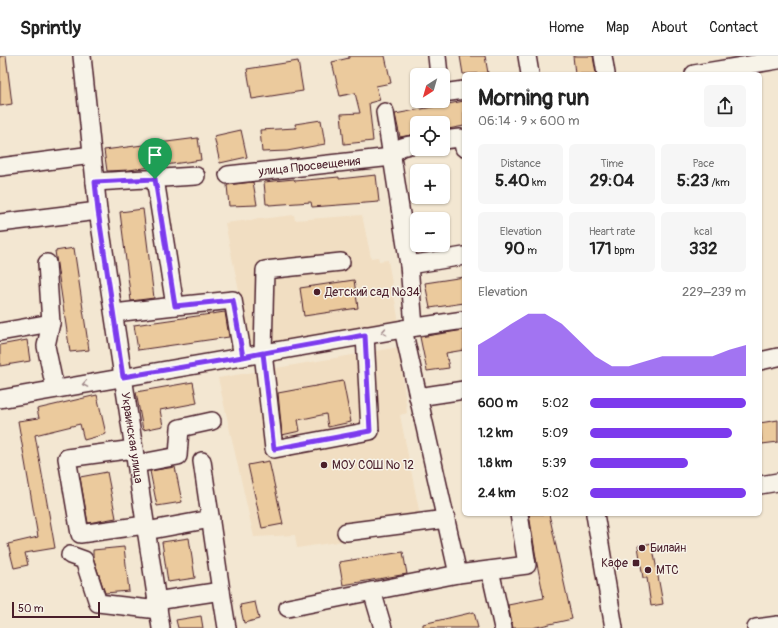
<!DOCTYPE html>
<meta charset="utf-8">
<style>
:root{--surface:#fff;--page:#f6f6f6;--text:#222;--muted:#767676;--line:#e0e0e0;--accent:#7c3aed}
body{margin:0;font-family:Pangolin,sans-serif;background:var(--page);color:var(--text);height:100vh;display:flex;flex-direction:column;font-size:15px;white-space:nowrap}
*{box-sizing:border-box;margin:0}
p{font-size:13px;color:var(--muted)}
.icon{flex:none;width:22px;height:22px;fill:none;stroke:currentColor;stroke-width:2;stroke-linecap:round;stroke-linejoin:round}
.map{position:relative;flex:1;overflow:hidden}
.panel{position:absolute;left:462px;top:16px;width:300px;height:444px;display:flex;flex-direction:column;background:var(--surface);border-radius:6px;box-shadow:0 1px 3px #0004}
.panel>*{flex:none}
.needle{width:26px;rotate:217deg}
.buttons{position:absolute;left:410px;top:12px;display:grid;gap:8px}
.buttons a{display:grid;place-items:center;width:40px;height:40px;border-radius:6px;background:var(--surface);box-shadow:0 1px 3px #0004;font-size:20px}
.scale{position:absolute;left:12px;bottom:10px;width:88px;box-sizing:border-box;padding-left:4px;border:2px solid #4a1f2b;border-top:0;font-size:11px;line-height:14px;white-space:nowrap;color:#4a1f2b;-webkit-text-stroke:3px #f7f3e8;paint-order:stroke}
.pin{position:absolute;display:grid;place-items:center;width:34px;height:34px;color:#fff;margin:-41px -17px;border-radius:50% 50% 50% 0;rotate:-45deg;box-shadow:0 0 4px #0007}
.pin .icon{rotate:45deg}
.round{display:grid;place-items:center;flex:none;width:42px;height:42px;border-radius:6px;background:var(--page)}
.headline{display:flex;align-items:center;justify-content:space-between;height:68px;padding:0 16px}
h1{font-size:22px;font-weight:800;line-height:30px}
.stats{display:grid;grid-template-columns:repeat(3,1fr);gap:6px;height:68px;padding:4px 16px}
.stats div{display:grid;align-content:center;border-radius:6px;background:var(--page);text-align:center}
.stats b{font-size:17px;font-weight:800}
.stats small{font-size:11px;font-weight:400}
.stats p{font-size:11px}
.chart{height:112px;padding:8px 16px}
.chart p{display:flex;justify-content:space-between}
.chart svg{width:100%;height:72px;margin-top:4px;fill:var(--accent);opacity:.7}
ul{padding:0 16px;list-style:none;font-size:13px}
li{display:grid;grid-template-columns:64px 48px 1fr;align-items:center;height:30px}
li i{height:10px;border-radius:5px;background:var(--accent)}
header{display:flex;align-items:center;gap:24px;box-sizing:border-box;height:56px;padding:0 20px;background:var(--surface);border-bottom:1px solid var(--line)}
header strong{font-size:19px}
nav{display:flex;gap:22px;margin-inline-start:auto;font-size:14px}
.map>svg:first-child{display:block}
.built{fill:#f1dec2}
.building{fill:#ebca9d;stroke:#4a1f2b}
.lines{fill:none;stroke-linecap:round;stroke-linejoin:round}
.minor-casing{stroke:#4a1f2b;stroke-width:20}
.minor{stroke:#f7f3e8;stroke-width:17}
.oneway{stroke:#a0898a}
.route-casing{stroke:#fff;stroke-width:8}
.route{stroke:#7c3aed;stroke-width:5}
.poi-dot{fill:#4a1f2b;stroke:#f7f3e8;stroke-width:1.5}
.labels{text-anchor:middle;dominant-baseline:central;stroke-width:3;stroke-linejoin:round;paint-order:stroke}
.street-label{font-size:12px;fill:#4a1f2b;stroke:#f7f3e8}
.poi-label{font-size:12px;fill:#4a1f2b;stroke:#f7f3e8;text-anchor:start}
</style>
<header>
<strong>Sprintly</strong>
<nav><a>Home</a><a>Map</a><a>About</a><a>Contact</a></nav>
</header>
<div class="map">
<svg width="778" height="572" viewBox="0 0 778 572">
<rect width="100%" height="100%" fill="#f3e7d2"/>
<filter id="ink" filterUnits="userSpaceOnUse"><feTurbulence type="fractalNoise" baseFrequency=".025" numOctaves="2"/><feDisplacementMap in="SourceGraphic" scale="8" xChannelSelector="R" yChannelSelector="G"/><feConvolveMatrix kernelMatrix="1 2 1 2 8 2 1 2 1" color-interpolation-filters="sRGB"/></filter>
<g filter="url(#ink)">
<path class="built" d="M294 159 295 164 362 159 371 202 378 201 379 205 388 204 399 267 250 289 225 167Z
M399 291 407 357 400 359 420 459 410 475 297 492 295 479 254 481 218 322Z"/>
<path class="building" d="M0 0H6L12 48 0 50Z
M349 0H385L391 27 376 30 380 44 369 47 373 85 344 88 341 58 360 57 355 37 340 40 332 6 349 2Z
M460 0H485L488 17 463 18Z
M573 0H593L596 18H575Z
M298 5 303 35 252 43 247 13Z
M464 45V70L443 74V67H417V78L400 81 395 58Z
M321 64 325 88 287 95 262 96 260 74 296 72 295 68Z
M241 74 247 101 220 107 214 80Z
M198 82 201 104 129 114 107 115 104 94Z
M376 119 379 146 312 151 311 146 269 149V148H266L264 126 294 123 295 125 339 121V123Z
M253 126 257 149 229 150 227 129Z
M143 153 154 242 131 245 120 156Z
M74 192 89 294 70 296 55 195Z
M464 221V247L430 252 425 227Z
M354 224 358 252 304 260 300 232Z
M225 256 229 281 138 294 134 269Z
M464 274V294L446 297 449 312 427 315 420 281Z
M27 284 30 305 0 310V289Z
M343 325 351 366 328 371 326 358 298 364 300 375 282 379 278 337Z
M193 326 197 347 160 354 163 370 143 374 136 336Z
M97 339 106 378 84 384 80 368 35 379 55 492 25 497 28 509 14 512 8 488 38 481 18 365 39 362 37 353Z
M778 364V386L762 388 760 367Z
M269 405 283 468 262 472 248 409Z
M175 411 182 446 157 450 150 415Z
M107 416 116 462 88 467 80 421Z
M529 458H549L572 563 532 572H513L508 549 544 542 537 508Z
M189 482 195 522 168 526 162 486Z
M652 487 663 548 651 550 647 522H643L638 490Z
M124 491 129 535 105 537 93 501V494Z
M403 496 407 518 343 529 339 506Z
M255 546 259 563 244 567 240 549Z
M474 556 478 572H423V568Z
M201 560 203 572H178L176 564Z"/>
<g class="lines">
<defs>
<g id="minor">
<path id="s1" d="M82 0 98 155 161 572"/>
<path d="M437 0 439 19"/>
<path d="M527 0 530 18"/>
<path d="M603 0 606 18"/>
<path d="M694 18 778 4"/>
<path d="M443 37 464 34"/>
<path d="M443 84 460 82 463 87 464 92"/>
<path d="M0 111 92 99"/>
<path id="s2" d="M228 119 392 101 385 56"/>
<path d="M95 126 196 120"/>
<path d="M0 167 98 155"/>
<path d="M341 206 265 214 263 297 274 393 370 375 365 279"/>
<path d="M47 207 51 267 46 290 55 333"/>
<path d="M409 209 464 200"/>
<path d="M175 250 233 244 243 301"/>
<path d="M114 257 175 250 155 123"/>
<path d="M414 271 409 209 392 101C396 90 406 90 417 88"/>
<path d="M403 273 458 518"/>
<path d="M0 276 51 267"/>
<path d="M760 305 778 301"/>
<path d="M418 341 464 334"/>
<path d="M0 343 403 273 464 264"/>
<path d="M134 393 67 402 80 478 145 469"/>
<path d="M202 405 221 535"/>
<path d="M136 408 178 400 180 372 212 365"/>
<path d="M760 429 778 426"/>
<path d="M595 458 614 572"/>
<path d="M146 475 211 463"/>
<path d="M346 476 446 463"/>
<path d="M70 499 84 504 98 547 158 554"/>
<path d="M490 514 503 572"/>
<path d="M372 535 383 572"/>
<path d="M156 545 221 535 227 572"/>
<path d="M288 552 458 518 527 509 519 458"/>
<path d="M756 572 778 569"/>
</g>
</defs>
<use href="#minor" class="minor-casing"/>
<use href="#minor" class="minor"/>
</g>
<defs><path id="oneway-chevron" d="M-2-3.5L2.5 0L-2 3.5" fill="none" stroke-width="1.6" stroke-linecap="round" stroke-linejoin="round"/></defs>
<g class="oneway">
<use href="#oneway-chevron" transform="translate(384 276) rotate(170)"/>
<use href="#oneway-chevron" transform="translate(85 328) rotate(170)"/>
</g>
</g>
<g class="lines" filter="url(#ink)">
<defs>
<path id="route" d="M155 123 95 126 98 155 123 321 243 301 263 297 274 393 370 375 365 279C325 286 284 293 243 301L233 244 175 250 155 123"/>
</defs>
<use href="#route" class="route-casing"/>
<use href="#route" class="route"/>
</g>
<g class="poi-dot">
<circle cx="317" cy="236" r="4"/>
<circle cx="324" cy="409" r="4"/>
<circle cx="642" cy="492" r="4"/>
<rect x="632" y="503" width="8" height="8" rx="2"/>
<circle cx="648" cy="514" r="4"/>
</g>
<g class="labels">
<g class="street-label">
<text stroke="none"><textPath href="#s2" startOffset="82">улица Просвещения</textPath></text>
<text stroke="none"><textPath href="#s1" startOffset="385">Украинская улица</textPath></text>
</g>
<g class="poi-label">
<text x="325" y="236">Детский сад №34</text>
<text x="332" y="409">МОУ СОШ № 12</text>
<text x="650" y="492">Билайн</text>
<text x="628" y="507" text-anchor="end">Кафе</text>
<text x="656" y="514">МТС</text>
</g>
</g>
</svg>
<div class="buttons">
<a><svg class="needle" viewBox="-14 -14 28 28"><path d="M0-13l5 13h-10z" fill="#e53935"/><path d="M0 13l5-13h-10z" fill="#767676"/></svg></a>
<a><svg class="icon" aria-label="locate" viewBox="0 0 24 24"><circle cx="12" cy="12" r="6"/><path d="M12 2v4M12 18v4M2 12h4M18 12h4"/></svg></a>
<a>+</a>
<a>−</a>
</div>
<div class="scale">50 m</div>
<div class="pin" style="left:155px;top:123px;background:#1e9e55"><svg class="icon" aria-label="arrive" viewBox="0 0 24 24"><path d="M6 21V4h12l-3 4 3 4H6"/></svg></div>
<section class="panel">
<div class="headline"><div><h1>Morning run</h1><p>06:14 · 9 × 600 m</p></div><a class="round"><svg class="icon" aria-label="share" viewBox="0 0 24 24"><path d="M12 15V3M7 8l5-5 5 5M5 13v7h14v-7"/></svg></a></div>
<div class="stats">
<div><p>Distance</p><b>5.40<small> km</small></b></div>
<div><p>Time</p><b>29:04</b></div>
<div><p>Pace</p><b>5:23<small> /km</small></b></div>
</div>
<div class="stats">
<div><p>Elevation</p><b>90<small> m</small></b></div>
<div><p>Heart rate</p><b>171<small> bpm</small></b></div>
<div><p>kcal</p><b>332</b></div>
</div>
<div class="chart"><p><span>Elevation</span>229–239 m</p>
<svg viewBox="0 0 160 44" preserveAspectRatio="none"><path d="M0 44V25L10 19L20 12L30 6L40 6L50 12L60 22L70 32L80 38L90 38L100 35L110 32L120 32L130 32L140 32L150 28L160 25V44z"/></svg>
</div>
<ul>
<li><b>600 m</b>5:02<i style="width:100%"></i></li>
<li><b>1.2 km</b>5:09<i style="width:91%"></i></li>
<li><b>1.8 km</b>5:39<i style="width:63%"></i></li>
<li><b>2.4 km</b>5:02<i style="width:100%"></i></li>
</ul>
</section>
</div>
